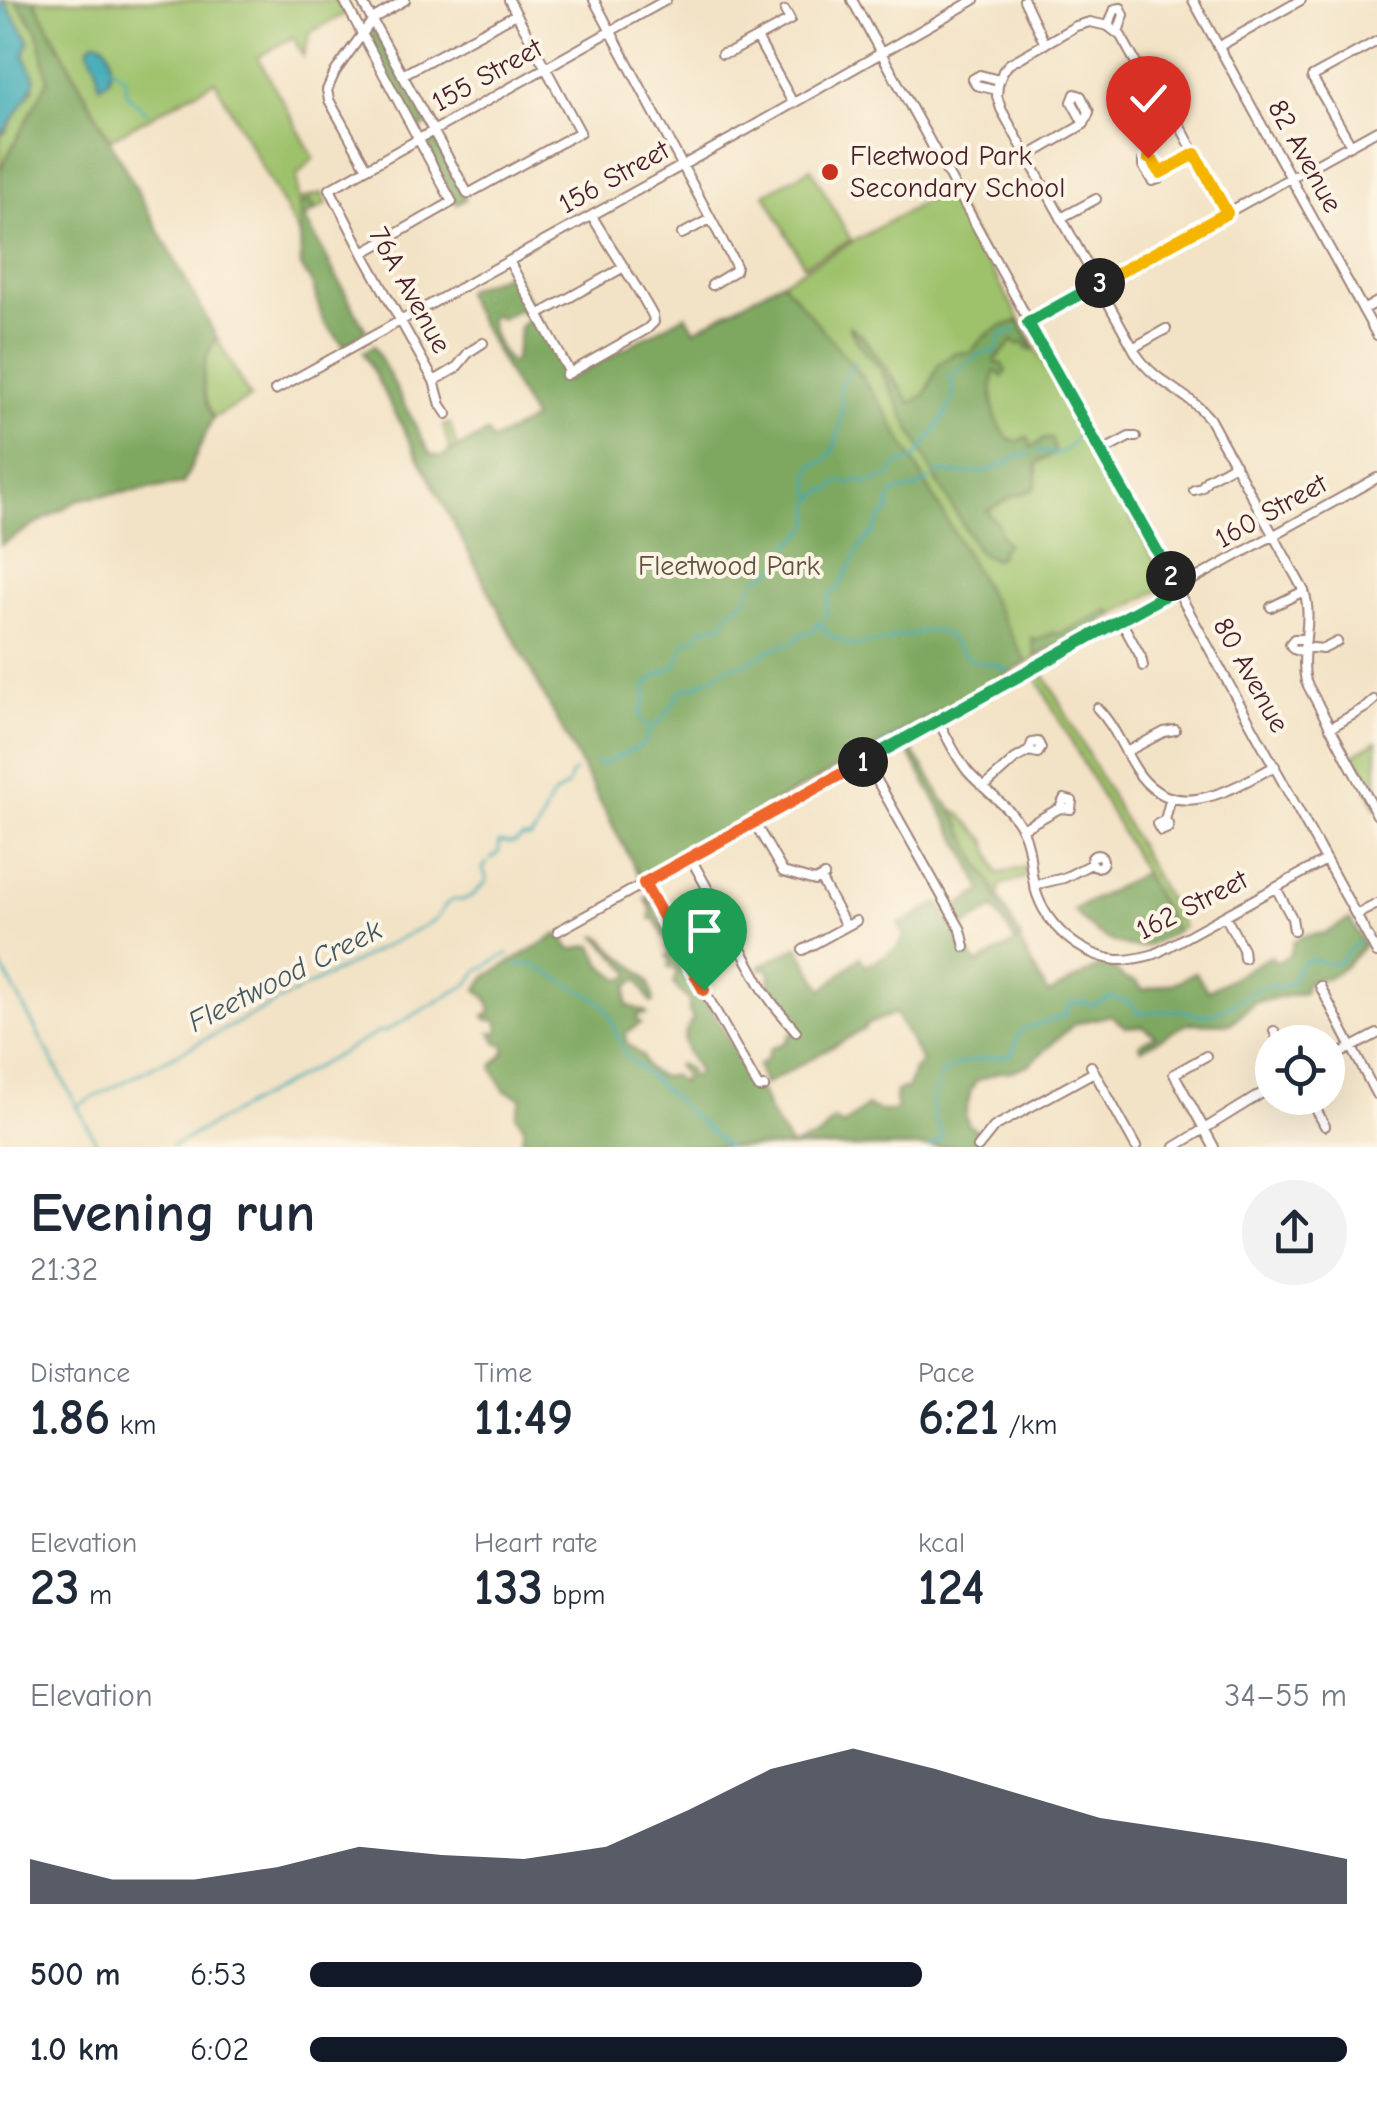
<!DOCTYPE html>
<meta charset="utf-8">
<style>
:root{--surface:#fff;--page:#f2f2f3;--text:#1f2937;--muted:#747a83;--accent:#111827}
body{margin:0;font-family:"Comic Neue",sans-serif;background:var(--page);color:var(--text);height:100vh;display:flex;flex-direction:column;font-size:38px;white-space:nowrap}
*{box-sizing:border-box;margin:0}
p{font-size:32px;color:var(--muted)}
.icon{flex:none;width:55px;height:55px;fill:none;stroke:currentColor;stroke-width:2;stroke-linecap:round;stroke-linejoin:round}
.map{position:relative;height:1147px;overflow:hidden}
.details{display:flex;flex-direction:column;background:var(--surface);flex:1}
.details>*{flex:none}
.buttons{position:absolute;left:1255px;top:1025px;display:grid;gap:20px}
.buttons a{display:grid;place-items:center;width:90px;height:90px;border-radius:50%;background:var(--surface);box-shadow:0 10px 40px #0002;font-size:50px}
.pin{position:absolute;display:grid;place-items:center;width:85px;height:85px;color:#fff;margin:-102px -42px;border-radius:50% 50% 50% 0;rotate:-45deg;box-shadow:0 0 10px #0007}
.pin .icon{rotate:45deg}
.km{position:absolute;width:50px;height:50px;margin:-25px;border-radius:50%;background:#222;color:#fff;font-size:28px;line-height:50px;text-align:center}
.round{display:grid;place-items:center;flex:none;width:105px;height:105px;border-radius:52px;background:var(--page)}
.head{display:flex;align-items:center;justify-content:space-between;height:170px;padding:0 30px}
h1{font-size:55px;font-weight:700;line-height:75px}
.figures{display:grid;grid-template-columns:repeat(3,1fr);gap:15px;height:170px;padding:10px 30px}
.figures div{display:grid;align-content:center}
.figures b{font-size:50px;font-weight:700}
.figures small{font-size:28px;font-weight:400}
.figures p{font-size:28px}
.chart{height:280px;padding:20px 30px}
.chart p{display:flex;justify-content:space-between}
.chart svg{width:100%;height:180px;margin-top:10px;fill:var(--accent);opacity:.7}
ul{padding:0 30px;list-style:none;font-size:32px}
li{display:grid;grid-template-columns:160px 120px 1fr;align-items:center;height:75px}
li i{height:25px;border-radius:12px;background:var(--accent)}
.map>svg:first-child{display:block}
.green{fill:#9ec26c;stroke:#74704c;stroke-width:2.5;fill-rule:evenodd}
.forest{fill:#7ea860;stroke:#646446;stroke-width:2.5;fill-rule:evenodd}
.water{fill:#3aaab6;stroke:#426470;stroke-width:2.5}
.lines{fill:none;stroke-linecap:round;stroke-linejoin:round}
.stream{stroke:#3aaab6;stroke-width:2.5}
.minor-casing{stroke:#9e8178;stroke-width:12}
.minor{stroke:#fff;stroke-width:8}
.split-1-casing{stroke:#fff;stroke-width:20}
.split-2-casing{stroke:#fff;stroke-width:20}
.split-3-casing{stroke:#fff;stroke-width:20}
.split-4-casing{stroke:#fff;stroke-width:20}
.split-1{stroke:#f0652b;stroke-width:12}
.split-2{stroke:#22a559;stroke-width:12}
.split-3{stroke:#22a559;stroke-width:12}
.split-4{stroke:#f5b400;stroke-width:12}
.poi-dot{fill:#c8321e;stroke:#fcf5e5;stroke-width:4}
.labels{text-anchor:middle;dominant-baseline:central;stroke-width:8;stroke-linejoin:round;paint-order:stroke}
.street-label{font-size:28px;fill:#4a1f2b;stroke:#fcf5e5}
.poi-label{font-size:28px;fill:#4a1f2b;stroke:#fcf5e5;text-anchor:start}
.park-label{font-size:28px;fill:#63503e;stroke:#fcf5e5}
.water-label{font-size:30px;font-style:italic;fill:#445763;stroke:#fcf5e5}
</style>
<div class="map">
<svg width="1377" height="1147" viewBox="0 0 1377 1147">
<rect width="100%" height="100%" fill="#fcf5e5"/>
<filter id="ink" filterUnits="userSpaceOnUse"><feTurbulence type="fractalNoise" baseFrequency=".01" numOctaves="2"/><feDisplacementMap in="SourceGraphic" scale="20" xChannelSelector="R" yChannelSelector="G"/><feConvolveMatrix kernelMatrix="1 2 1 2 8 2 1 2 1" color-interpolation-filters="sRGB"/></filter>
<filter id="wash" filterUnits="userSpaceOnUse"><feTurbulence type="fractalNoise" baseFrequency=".0048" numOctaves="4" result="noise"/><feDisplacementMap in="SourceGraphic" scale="40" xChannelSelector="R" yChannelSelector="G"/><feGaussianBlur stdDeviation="2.25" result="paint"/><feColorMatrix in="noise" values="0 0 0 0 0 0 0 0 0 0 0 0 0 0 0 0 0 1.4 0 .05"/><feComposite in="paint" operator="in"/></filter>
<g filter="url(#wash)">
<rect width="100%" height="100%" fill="#f3e3c6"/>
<path class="green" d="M3 0H16L38 32 48 81 0 170V136L7 131 17 109 34 88 24 55 29 39Z
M34 0H337L345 14 311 32 303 56 293 37 258 57 314 158 297 175 298 200 322 193 327 204 304 217 366 331 355 337 215 81 110 139Z
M811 168 851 240 804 265 765 194Z
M947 189 1168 585 640 877 363 352 374 346 430 454 440 457 450 452 443 425 450 424 457 448 487 433 492 441 534 419 686 315 695 330ZM1019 321 1013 341 995 359 996 370 994 372C991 392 990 423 1007 438 1012 442 1024 444 1031 447 1035 460 1041 477 1033 490L1013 496 987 511C998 524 1001 533 1000 551L978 550 935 477 880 368 863 350 850 329 862 336 911 403 926 394 954 353 972 352C981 335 1000 326 1019 321Z
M217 338 250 398 213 418C200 394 199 360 217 338Z
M1039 671 1043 672 1183 927 1176 931 1034 674Z
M1377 741V811L1367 788 1370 785 1353 755Z
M909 746 942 803 959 813 986 840 998 874 1025 867 1027 877 1000 885 999 898 1021 939 1016 942 992 905 965 852 906 748Z"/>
<path class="forest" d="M16 0H34L217 338C199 360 200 394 213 418L183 484 80 499 0 545V170L48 81 38 32Z
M375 31 427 125 418 130 366 36Z
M434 139 466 199 457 204 424 144Z
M310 201 316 210 304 217 366 331 344 346 323 321 312 283 301 267 299 204Z
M512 271 564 366 562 374 566 380 686 315 695 330 782 281 854 367 884 409 1027 663 640 877 363 352 374 346 430 454 440 457 487 433 492 441 533 419 466 297 465 291C481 282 497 280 512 271ZM519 309 529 319 520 327C520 340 516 349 514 363H510C499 351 490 333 490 317L494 315 501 319Z
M1019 321 1034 350 1027 349 1024 342 1018 345 1013 341 996 359 995 363 1002 364 1006 372 1002 377 996 371 994 372C990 401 991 416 1009 440L1019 442 1026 437 1029 438 1031 447 1045 439H1052L1055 453 1037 463 1036 485 1033 490 1013 496 987 511 998 524 1001 536 1007 544 1000 551 1001 555 994 560 978 551 935 477 880 368 863 350 848 325 862 336 911 403 926 394 938 365 954 353 972 352C981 334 1000 326 1019 321Z
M1108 610 1114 614C1088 628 1062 646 1035 656L1032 638 1037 641 1052 633 1060 634Z
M909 746 935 785 942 799 949 805 962 827V830C969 838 969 843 973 851 979 867 993 879 996 896L1021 939 1019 941 1048 994 1100 966C1112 965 1116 970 1123 978L1136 982 1143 990 1178 982 1195 972 1208 991 1271 956 1276 962 1290 955 1294 941 1303 936 1325 933 1350 919 1364 945 1346 966 1327 979 1318 978 1307 982 1304 993 1255 1002 1230 1024 1189 1023 1141 1049 1139 1045 1155 1035 1143 1026 1125 1027 1111 1015 1074 1024 1030 1064 1012 1071 999 1072 976 1081 971 1090 965 1116 969 1125 981 1134 970 1147H528L530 1142 522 1139 524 1127 516 1115 522 1098 504 1090 492 1067C496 1056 509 1058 504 1044L498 1043 491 1032 499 1033 498 1022C494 1017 488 1024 484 1016L490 1014C492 1002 485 996 477 989L487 976 558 934 564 938C571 959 577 944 593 946L602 965 620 979 629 977 631 975 629 970 597 937H601C608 943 613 950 620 955 639 972 650 974 654 1002L651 1003 638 979 627 987V1005L646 1012 647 1014 638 1015 637 1020 641 1023 626 1033V1042L643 1057C645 1070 658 1081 672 1075L682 1083 684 1075 677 1066 679 1064 688 1069 692 1078 698 1073C688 1049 675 1044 693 1019L689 1011V1001L673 984 677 970 668 967 670 961 666 956 670 953 667 949V943L655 919H650L651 909 645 898 648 897 720 1024 750 1083 762 1093 769 1112 790 1145 792 1147C811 1134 815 1147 830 1123L835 1120 843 1126 867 1106 879 1111H894L897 1108 895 1100 896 1091 908 1088 914 1069 922 1062 895 1013 866 1025 864 1029 764 1085 758 1066 767 1059 770 1049 786 1042 790 1034 797 1033 799 1030 784 1010C790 994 776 996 768 986L771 975 768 968 760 969 761 965 798 947 823 990 860 957 866 966 898 948 904 937 899 924 939 903 958 935 962 950 968 951 977 964 1016 942 994 908 966 926 956 907 982 891 965 852 906 748Z
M1143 873 1176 931C1166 937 1156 943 1145 946 1120 952 1088 930 1074 910Z"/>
<path class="water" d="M0 0H3L29 40 24 55C27 62 33 71 35 79 36 85 6 131 0 136Z
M94 41C114 43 112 64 109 79L100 86C96 79 99 75 97 68 95 59 88 57 89 46Z"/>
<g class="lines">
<path class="stream" d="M109 65 125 77 126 93 147 113
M839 396 841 383 855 362
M1037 451 1049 453 1052 455C1066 454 1069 446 1077 437
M936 475 945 472C954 476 985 472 995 469L996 466 1008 464 1015 457 1031 453
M815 498C809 489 808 475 812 465 818 464 823 463 828 458 837 449 844 413 841 401
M757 579 773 569H778L791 543 806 531 811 522 812 501 824 490 830 491 836 484 844 481 848 484 858 480 867 484 891 476 897 465C902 463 907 462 912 460 920 455 949 410 952 401 955 393 952 384 950 377L981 353 995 352 1002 334 1017 331
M825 617 829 595 839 588 862 544 873 533 880 519 890 510 889 501 894 493 917 488 931 479
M816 625 826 629 827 635
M831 636 856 647 861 644 891 641 892 637C908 639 923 627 940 632 953 636 958 653 970 659 983 666 996 661 1008 671
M651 728 661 721 683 689 700 685 702 681C714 680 719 670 731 666 739 664 739 667 747 663 760 656 776 644 792 644L803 633 812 632 821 621
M866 755 1002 681
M595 762 600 765 643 745 650 729 643 723 640 715 646 699V685L656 676 676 666 686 640 695 639 703 628 723 624 727 614 748 597 752 583
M491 859 499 852V842L513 844 522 838H530C549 821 539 799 567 787L571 774 575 771
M0 963 99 1147
M517 965H534L600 1001 608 1012 626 1056 727 1147
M77 1106 435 920 447 903 453 900H463L472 896 487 881 483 868 487 863
M171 1147 379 1032H384L468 984 479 970 509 953
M930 1147 942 1139 941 1131 934 1119 932 1103C936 1095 935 1088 939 1080 949 1059 992 1059 1012 1055L1018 1036 1023 1029 1064 1016 1070 1004 1085 1002 1092 1006 1110 997 1131 1003 1138 1013C1152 1012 1165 1011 1178 1010 1186 1010 1194 1016 1202 1015 1219 1013 1232 1006 1246 996 1254 991 1260 991 1267 984 1277 990 1284 988 1293 980 1295 969 1299 965 1309 959 1316 960 1327 965 1334 964 1344 962 1349 947 1359 942"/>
</g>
</g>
<g filter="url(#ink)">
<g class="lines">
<defs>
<path id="minor" d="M344 0 452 202 363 253
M361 0 468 194 580 132 509 0
M594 0 736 266 735 271 712 285
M852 0 1377 953
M1024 0 1045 44
M1193 0 1377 335
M1108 26 1115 9 1121 8 1124 15 1118 32
M757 38 793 103
M1218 47 1301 0
M722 54 731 52 790 20 785 11
M402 75 516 14
M997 90 976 85 973 79 980 75 999 80
M1351 145 1312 77 1377 41
M1027 157 1084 124 1089 112 1081 96 1075 94 1072 102 1084 124
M367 168 329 100 327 90 335 72 374 18 405 0
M1160 173 1159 179 1152 181 1143 166V161L1150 159 1160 173 1195 154
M1227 213 1179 124 1147 83 1121 36 1108 26 1090 22 1076 26 1009 64 1003 71 998 85 997 96 1001 109 1137 355C1157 385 1188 392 1209 418L1304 591C1314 621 1299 651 1306 682L1377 815
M1061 218 1096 199
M682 234 710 219
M509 261 570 373
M1363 310 1377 302
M538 315 624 267
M1028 323 1377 130
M1133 348 1166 329
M566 375 647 329 654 322 653 316C634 281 612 250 592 216
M434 381 456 368 469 352 483 343
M275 390 743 132 974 0
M447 414 441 405 434 381 364 255 330 189 666 0
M1101 452 1129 437H1136
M1194 490 1201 488 1208 479 1235 464
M1271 607 1304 591
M1120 619 1141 657 1143 666
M1304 647 1323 649 1337 642
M1303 652 1293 649 1290 644 1294 639H1305
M1097 708C1114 725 1122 747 1135 768 1171 827 1231 790 1275 766
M938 721C948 738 956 758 969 773 986 792 1010 806 1022 829 1032 848 1029 868 1035 888 1045 925 1079 955 1117 960 1130 961 1143 957 1155 954L1326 860
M1330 728 1366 707 1374 700
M1126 752 1164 732 1175 730
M866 761 961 930 965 947
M984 787 1015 759 1029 751 1032 743 1038 742 1041 748 1038 753 1029 751
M1165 820 1168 824V828L1161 831 1157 824 1165 820 1171 797
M754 822 783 872 815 881 824 876
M1022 829 1060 808 1071 809 1072 801 1064 799 1060 808
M1091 861a6 6 0 1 1 12 0a6 6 0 1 1-12 0Z
M690 857 764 991 774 1005 796 1031
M821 880 846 926
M644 883 756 1083 759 1088 764 1087
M1034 885 1064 878 1091 864
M1276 888 1292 918 1294 930
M1356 915 1377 904
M1225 916 1243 949 1244 958
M558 931 1377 478
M803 950 856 921
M1320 986 1376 1094
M1274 1031 1279 1042
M1206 1056 1174 1074 1214 1147
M1328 1060 1377 1034
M1091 1066 1136 1147
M1310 1098 1325 1126
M978 1147 994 1127 1094 1072
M1175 1147 1272 1087"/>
</defs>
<use href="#minor" class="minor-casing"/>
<use href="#minor" class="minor"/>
</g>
</g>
<g class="lines" filter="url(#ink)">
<defs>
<path id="split-1" d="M704 990 644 883 863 762"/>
<path id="split-2" d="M863 762 1178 588 1171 576"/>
<path id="split-3" d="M1100 283 1028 323 1171 576"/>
<path id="split-4" d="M1100 283 1227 213 1195 154 1160 173 1152 160 1148 158"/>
</defs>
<use href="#split-1" class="split-1-casing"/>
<use href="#split-2" class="split-2-casing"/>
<use href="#split-3" class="split-3-casing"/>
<use href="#split-4" class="split-4-casing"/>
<use href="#split-1" class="split-1"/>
<use href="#split-2" class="split-2"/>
<use href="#split-3" class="split-3"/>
<use href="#split-4" class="split-4"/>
</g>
<circle class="poi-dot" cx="830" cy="172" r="10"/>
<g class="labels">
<g class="street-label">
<text transform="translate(487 75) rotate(-29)">155 Street</text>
<text transform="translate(1305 156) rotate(61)">82 Avenue</text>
<text transform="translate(614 177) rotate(-29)">156 Street</text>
<text transform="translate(410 290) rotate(61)">76A Avenue</text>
<text transform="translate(1271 511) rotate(-29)">160 Street</text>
<text transform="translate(1251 675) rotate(61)">80 Avenue</text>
<text transform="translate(1192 905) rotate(-27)">162 Street</text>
</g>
<g class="poi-label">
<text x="850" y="156">Fleetwood Park<tspan x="850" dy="32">Secondary School</tspan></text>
</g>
<g class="park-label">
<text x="729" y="566">Fleetwood Park</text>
</g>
<g class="water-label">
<text transform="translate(285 976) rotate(-27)">Fleetwood Creek</text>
</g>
</g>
</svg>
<div class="buttons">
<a><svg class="icon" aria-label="locate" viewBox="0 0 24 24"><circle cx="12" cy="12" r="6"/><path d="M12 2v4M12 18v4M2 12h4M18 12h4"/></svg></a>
</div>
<div class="pin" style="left:704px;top:990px;background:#1e9e55"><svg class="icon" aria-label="arrive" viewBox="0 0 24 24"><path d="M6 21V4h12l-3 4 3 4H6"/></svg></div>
<div class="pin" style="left:1148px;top:158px;background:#d93025"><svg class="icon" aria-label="check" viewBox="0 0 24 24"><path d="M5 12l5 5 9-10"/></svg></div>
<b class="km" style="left:863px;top:762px">1</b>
<b class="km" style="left:1171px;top:576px">2</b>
<b class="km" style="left:1100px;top:283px">3</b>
</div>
<section class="details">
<div class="head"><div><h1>Evening run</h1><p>21:32</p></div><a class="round"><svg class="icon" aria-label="share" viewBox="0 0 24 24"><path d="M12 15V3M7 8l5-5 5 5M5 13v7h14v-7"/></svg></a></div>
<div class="figures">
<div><p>Distance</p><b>1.86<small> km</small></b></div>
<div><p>Time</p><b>11:49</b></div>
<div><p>Pace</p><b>6:21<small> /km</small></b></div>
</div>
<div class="figures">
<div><p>Elevation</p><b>23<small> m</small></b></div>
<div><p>Heart rate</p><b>133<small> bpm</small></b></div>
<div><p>kcal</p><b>124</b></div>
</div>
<div class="chart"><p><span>Elevation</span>34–55 m</p>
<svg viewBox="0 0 160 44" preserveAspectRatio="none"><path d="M0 44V33L10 38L20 38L30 35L40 30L50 32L60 33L70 30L80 21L90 11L100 6L110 11L120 17L130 23L140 26L150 29L160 33V44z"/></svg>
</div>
<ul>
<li><b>500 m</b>6:53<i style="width:59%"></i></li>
<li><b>1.0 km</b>6:02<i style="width:100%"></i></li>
</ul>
</section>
